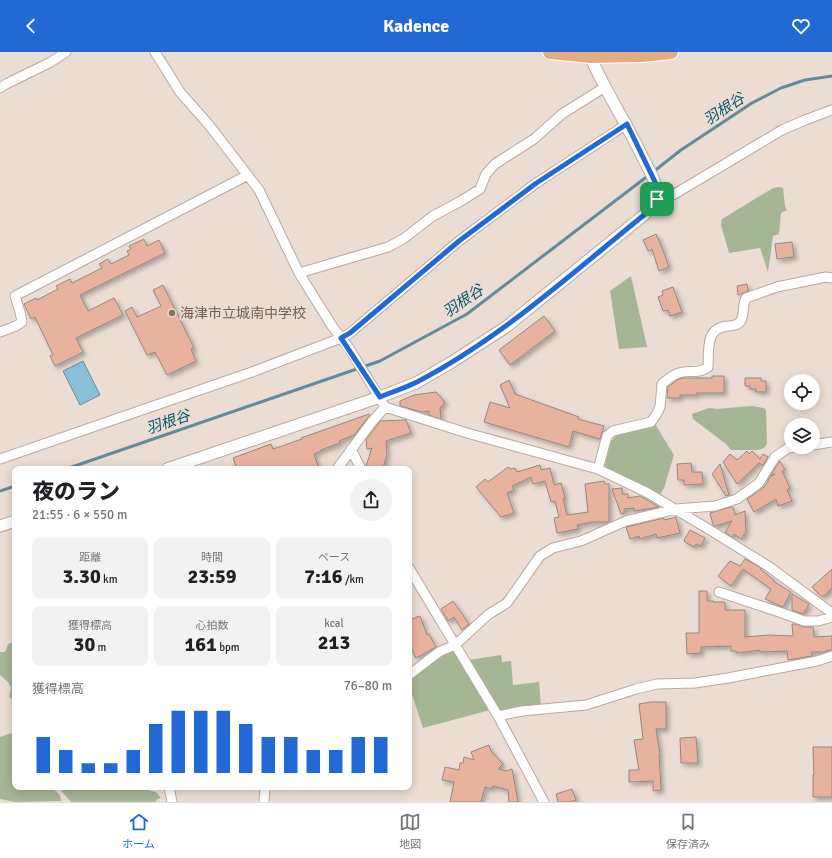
<!DOCTYPE html>
<html lang="ja">
<meta charset="utf-8">
<style>
:root{--surface:#fff;--page:#f2f2f2;--text:#202124;--muted:#757577;--line:#e0e0e0;--accent:#2269d5}
body{margin:0;font-family:Signika,"Noto Sans JP",sans-serif;background:var(--page);color:var(--text);height:100vh;display:flex;flex-direction:column;font-size:15px;white-space:nowrap}
*{box-sizing:border-box;margin:0}
p{font-size:13px;color:var(--muted)}
.icon{flex:none;width:22px;height:22px;fill:none;stroke:currentColor;stroke-width:2;stroke-linecap:round;stroke-linejoin:round}
.map{position:relative;flex:1;overflow:hidden}
.side{position:absolute;left:12px;top:414px;width:400px;height:324px;display:flex;flex-direction:column;background:var(--surface);border-radius:8px;box-shadow:0 2px 10px #0003}
.side>*{flex:none}
.tools{position:absolute;left:784px;top:322px;display:grid;gap:8px}
.tools a{display:grid;place-items:center;width:36px;height:36px;border-radius:50%;background:var(--surface);box-shadow:0 2px 10px #0003;font-size:20px}
.pin{position:absolute;display:grid;place-items:center;width:34px;height:34px;color:#fff;margin:-17px;border-radius:8px;box-shadow:0 2px 6px #0006}
.round{display:grid;place-items:center;flex:none;width:42px;height:42px;border-radius:21px;background:var(--page)}
.summary{display:flex;align-items:center;justify-content:space-between;height:68px;padding:0 20px}
h1{font-size:22px;font-weight:800;line-height:30px}
.stats{display:grid;grid-template-columns:repeat(3,1fr);gap:6px;height:68px;padding:4px 20px}
.stats div{display:grid;align-content:center;border-radius:8px;background:var(--page);text-align:center}
.stats b{font-size:20px;font-weight:800}
.stats small{font-size:11px;font-weight:400}
.stats p{font-size:11px}
.chart{height:112px;padding:8px 20px}
.chart p{display:flex;justify-content:space-between}
.chart svg{width:100%;height:72px;margin-top:4px;stroke:var(--accent);stroke-width:6}
header{display:flex;justify-content:space-between;align-items:center;height:52px;padding:0 20px;background:var(--accent);color:#fff;font-size:18px;font-weight:800}
.tabs{display:flex;justify-content:space-around;align-items:center;height:56px;border-top:1px solid var(--line);background:var(--surface);font-size:11px;color:var(--muted)}
.tabs a{display:grid;justify-items:center;gap:2px}
.tabs .selected{color:var(--accent)}
.map>svg:first-child{display:block}
.green{fill:#a6b594}
.water{fill:#89c0d8;stroke:#658a9a}
.lines{fill:none;stroke-linecap:round;stroke-linejoin:round}
.stream{stroke:#658a9a;stroke-width:3}
.building{fill:#e7b39f;stroke:#968781;filter:url(#shadow)}
.minor-casing{stroke:#b6a99f;stroke-width:11}
.tertiary-casing{stroke:#b6a99f;stroke-width:13}
.primary-casing{stroke:#fff;stroke-width:16}
.minor{stroke:#fff;stroke-width:9}
.tertiary{stroke:#fff;stroke-width:11}
.primary{stroke:#e4ac85;stroke-width:14}
.route-casing{stroke:#fff;stroke-width:8}
.route{stroke:#2269d5;stroke-width:5}
.education-dot{fill:#8d6e63;stroke:#ebddd3;stroke-width:1.5}
.labels{text-anchor:middle;dominant-baseline:central;stroke-width:3.5;stroke-linejoin:round;paint-order:stroke}
.education-label{font-size:14px;fill:#785e54;stroke:#ebddd3;text-anchor:start}
.water-label{font-size:15px;font-style:italic;fill:#0c576f;stroke:#ebddd3}
</style>
<header><svg class="icon" aria-label="back" viewBox="0 0 24 24"><path d="M15 5l-7 7 7 7"/></svg>Kadence<svg class="icon" aria-label="heart" viewBox="0 0 24 24"><path d="M12 20l-8-8c-3-5 5-10 8-4 3-6 11-1 8 4z"/></svg></header>
<div class="map">
<svg width="832" height="750" viewBox="0 0 832 750">
<defs>
<filter id="shadow"><feDropShadow dx="3" dy="3" stdDeviation="2" flood-color="#0004"/></filter>
</defs>
<rect width="100%" height="100%" fill="#ebddd3"/>
<path class="green" d="M779 135 783 136 785 154 787 158 781 161 779 182 773 184 768 220 760 196 729 201 721 173 722 167 773 136Z
M631 224 647 295 619 297 610 239Z
M751 354 764 356 766 358 767 392 764 396 758 398H731L726 392 693 367 692 362 709 356 717 357Z
M655 372 674 403 664 436 660 443 607 416 605 413 611 389 617 383Z
M11 591H15V650L9 645 11 636 8 630 0 623V600H5L8 592Z
M454 597 490 658 423 676 409 633V627L439 602Z
M501 603 502 610 511 609 513 633 539 630 541 654 500 660 469 608Z
M11 681 15 688V693L12 696 15 701V735H51L60 743 61 749 16 750 0 747V685Z
M58 735H145L151 739 156 740 161 746 158 747 155 750H71Z"/>
<path class="water" d="M83 309 100 343 80 353 63 319Z"/>
<g class="lines">
<path class="stream" d="M653 120 681 98 752 51 781 36 805 28 832 24
M66 417 380 309 467 262 649 123
M0 439 15 434"/>
</g>
<path class="building" d="M656 182 661 193 669 215 659 219 652 197 648 199 643 188Z
M144 187 147 194 159 188 165 201 80 243 88 259 114 246 123 263 76 286 83 300 55 314 50 304 53 303 35 265 31 267 24 252 36 246 37 248 58 237 56 234 70 227 72 231 102 216 99 212 108 207 111 212 129 203 127 199 131 197 129 194Z
M792 190 794 205 777 207 775 192Z
M747 232 748 239 738 243 737 234Z
M163 233 194 296 191 297 196 309 167 323 155 300 147 303 125 259 132 255 137 265 161 254 153 238Z
M673 235 682 260 670 264 668 258 663 259 658 245 663 243 662 239Z
M544 264 555 279 510 313 499 298Z
M712 324H724V341H696L697 343H680V346H667L668 335 677 328 683 326H712Z
M745 326H761V329H766V340H756V337H750V334H745Z
M509 328 515 342 579 365 578 367 604 374 600 387 573 379 569 395 484 370 490 350 510 356 500 333Z
M436 340 445 350 440 356 441 367 429 363V359L422 360 400 354V349L414 343Z
M369 362 370 363 354 383 339 389 340 391 321 398V399L314 402 319 417H237L233 406 271 392 273 397 302 387 301 386Z
M406 368 411 381 386 389 387 402 383 417H367L366 414 372 396 367 397 366 388 376 375 380 369Z
M747 399 749 402 752 399 760 407 763 402 768 405 763 413 759 411 737 432 723 410 730 402 737 408Z
M780 409 785 418 782 419 790 436 787 438 792 449 778 454 776 447 754 460 747 447 763 436 768 430V428L770 425 775 422 770 424Z
M691 411 692 420H702L703 432 684 433V428H678L677 412Z
M720 412 729 443 726 444 712 422Z
M540 413 541 418 550 416 554 433 561 431 565 446 563 447 567 463 588 460 585 432 604 429 605 432H609V470H592L577 473 578 477 557 481 554 466 559 465 555 449 551 450 545 429 533 432 531 425 512 434 514 438 507 441 514 461 501 465 476 435 485 427 488 430 508 415 511 417 515 416 517 420Z
M622 436V442H628V446L640 444 659 455 634 459V456L624 457V461L621 462 612 437Z
M731 455H733L735 463 745 459 746 480 741 487 734 482 732 485 725 480 732 469 715 474 713 473 710 461Z
M676 465 680 481 657 486 656 482 640 487 639 484 630 487 626 475 664 466V468Z
M690 478 705 486 701 494 696 492 694 495 685 490 684 488Z
M745 507 761 516 760 517 774 528 773 529 791 540 783 555 765 547 771 537 743 517 731 534 718 524 730 509 740 514Z
M832 517V536L824 544H821L812 535Z
M699 539H707V549H713V550H725V558H745V585L769 583 793 584 792 572H796L804 575H813L814 585 832 584V598H827V599L824 600H811L812 604 788 608 787 599 760 600V598L737 601 736 599H731V594L701 595V601L687 602 686 581H699Z
M792 542 809 552 803 562 792 558Z
M453 549 469 572 462 578 454 565 448 569 441 557Z
M420 564 427 583 429 582 436 595 416 606 409 592V568Z
M651 650H666V677H656L660 703H659L661 738 653 739V729L629 730V718H639L634 688 643 687 639 652Z
M696 685 698 711H681L680 686Z
M489 693 491 699 503 712 498 717 506 719 512 717 518 750H509L508 738 493 734 492 737 485 735 481 750H450L454 730 442 728 445 715 459 718 460 711H463L464 705 474 708 471 700Z
M813 695H832V745H813V723H814Z
M572 737 576 748 570 750H558L556 742Z"/>
<g class="lines">
<defs>
<path id="minor" d="M155 0 180 40 209 73 259 138 299 221 332 274 349 296 385 355 467 381 598 417 648 441 710 478 768 514 832 561
M0 36 6 32 51 10 66 0
M657 147 673 143 782 78 805 68 832 58
M299 221 388 195 403 187 433 164 461 149 480 137 486 122 495 112 534 87 562 62 605 35
M0 280 16 274 22 270 20 260 15 244 248 123
M813 393 832 390
M351 397 361 417
M0 407 252 320 341 286 350 281 459 189 535 132 627 72
M337 417 371 371 385 355
M598 417 607 384 613 379 651 370 656 363 660 355 662 332C667 328 672 323 679 321 690 317 697 323 708 315 709 297 705 275 729 274 733 273 737 274 740 270 745 264 742 253 746 246L777 235 826 225 832 226
M409 516 498 664 544 750
M719 540 782 561 804 569H818L832 565
M409 623 439 600 455 593 489 562 507 551 540 504 553 496 581 489 626 469 676 457 715 454 737 447 759 431 775 405 788 396 797 395
M498 664 522 659 586 653 636 637 657 632 695 631 728 626 817 609 832 604
M169 735 172 750
M264 750 265 735"/>
<path id="tertiary" d="M167 417 380 345 416 331 452 310 506 275 644 163 657 147C658 132 650 119 643 106 627 72 605 39 590 4
M0 474 15 469"/>
<path id="primary" d="M550 0 590 4 643 3 671 0"/>
</defs>
<use href="#minor" class="minor-casing"/>
<use href="#tertiary" class="tertiary-casing"/>
<use href="#primary" class="primary-casing"/>
<use href="#minor" class="minor"/>
<use href="#tertiary" class="tertiary"/>
<use href="#primary" class="primary"/>
</g>
<g class="lines">
<defs>
<path id="route" d="M627 72 657 134V147L653 153 644 163C571 222 501 286 417 330 405 336 392 340 380 345L341 286 350 281 459 189 535 132Z"/>
</defs>
<use href="#route" class="route-casing"/>
<use href="#route" class="route"/>
</g>
<circle class="education-dot" cx="172" cy="261" r="4"/>
<g class="labels">
<g class="education-label">
<text x="180" y="261">海津市立城南中学校</text>
</g>
<g class="water-label">
<text transform="translate(724 57) rotate(-33)">羽根谷</text>
<text transform="translate(463 249) rotate(-34)">羽根谷</text>
<text transform="translate(168 370) rotate(-19)">羽根谷</text>
</g>
</g>
</svg>
<div class="tools">
<a><svg class="icon" aria-label="locate" viewBox="0 0 24 24"><circle cx="12" cy="12" r="6"/><path d="M12 2v4M12 18v4M2 12h4M18 12h4"/></svg></a>
<a><svg class="icon" aria-label="layers" viewBox="0 0 24 24"><path d="M12 4l9 5-9 5-9-5zM3 14l9 5 9-5"/></svg></a>
</div>
<div class="pin" style="left:657px;top:147px;background:#1e9e55"><svg class="icon" aria-label="arrive" viewBox="0 0 24 24"><path d="M6 21V4h12l-3 4 3 4H6"/></svg></div>
<section class="side">
<div class="summary"><div><h1>夜のラン</h1><p>21:55 · 6 × 550 m</p></div><a class="round"><svg class="icon" aria-label="share" viewBox="0 0 24 24"><path d="M12 15V3M7 8l5-5 5 5M5 13v7h14v-7"/></svg></a></div>
<div class="stats">
<div><p>距離</p><b>3.30<small> km</small></b></div>
<div><p>時間</p><b>23:59</b></div>
<div><p>ペース</p><b>7:16<small> /km</small></b></div>
</div>
<div class="stats">
<div><p>獲得標高</p><b>30<small> m</small></b></div>
<div><p>心拍数</p><b>161<small> bpm</small></b></div>
<div><p>kcal</p><b>213</b></div>
</div>
<div class="chart"><p><span>獲得標高</span>76–80 m</p>
<svg viewBox="0 0 160 44" preserveAspectRatio="none"><path d="M5 44V22M15 44V30M25 44V38M35 44V38M45 44V30M55 44V14M65 44V6M75 44V6M85 44V6M95 44V14M105 44V22M115 44V22M125 44V30M135 44V30M145 44V22M155 44V22"/></svg>
</div>
</section>
</div>
<nav class="tabs">
<a class="selected"><svg class="icon" aria-label="home" viewBox="0 0 24 24"><path d="M3 11l9-7 9 7M6 9v11h12V9"/></svg>ホーム</a>
<a><svg class="icon" aria-label="map" viewBox="0 0 24 24"><path d="M3 6l6-2 6 2 6-2v14l-6 2-6-2-6 2zM9 4v14M15 6v14"/></svg>地図</a>
<a><svg class="icon" aria-label="saved" viewBox="0 0 24 24"><path d="M7 4h10v16l-5-4-5 4z"/></svg>保存済み</a>
</nav>
